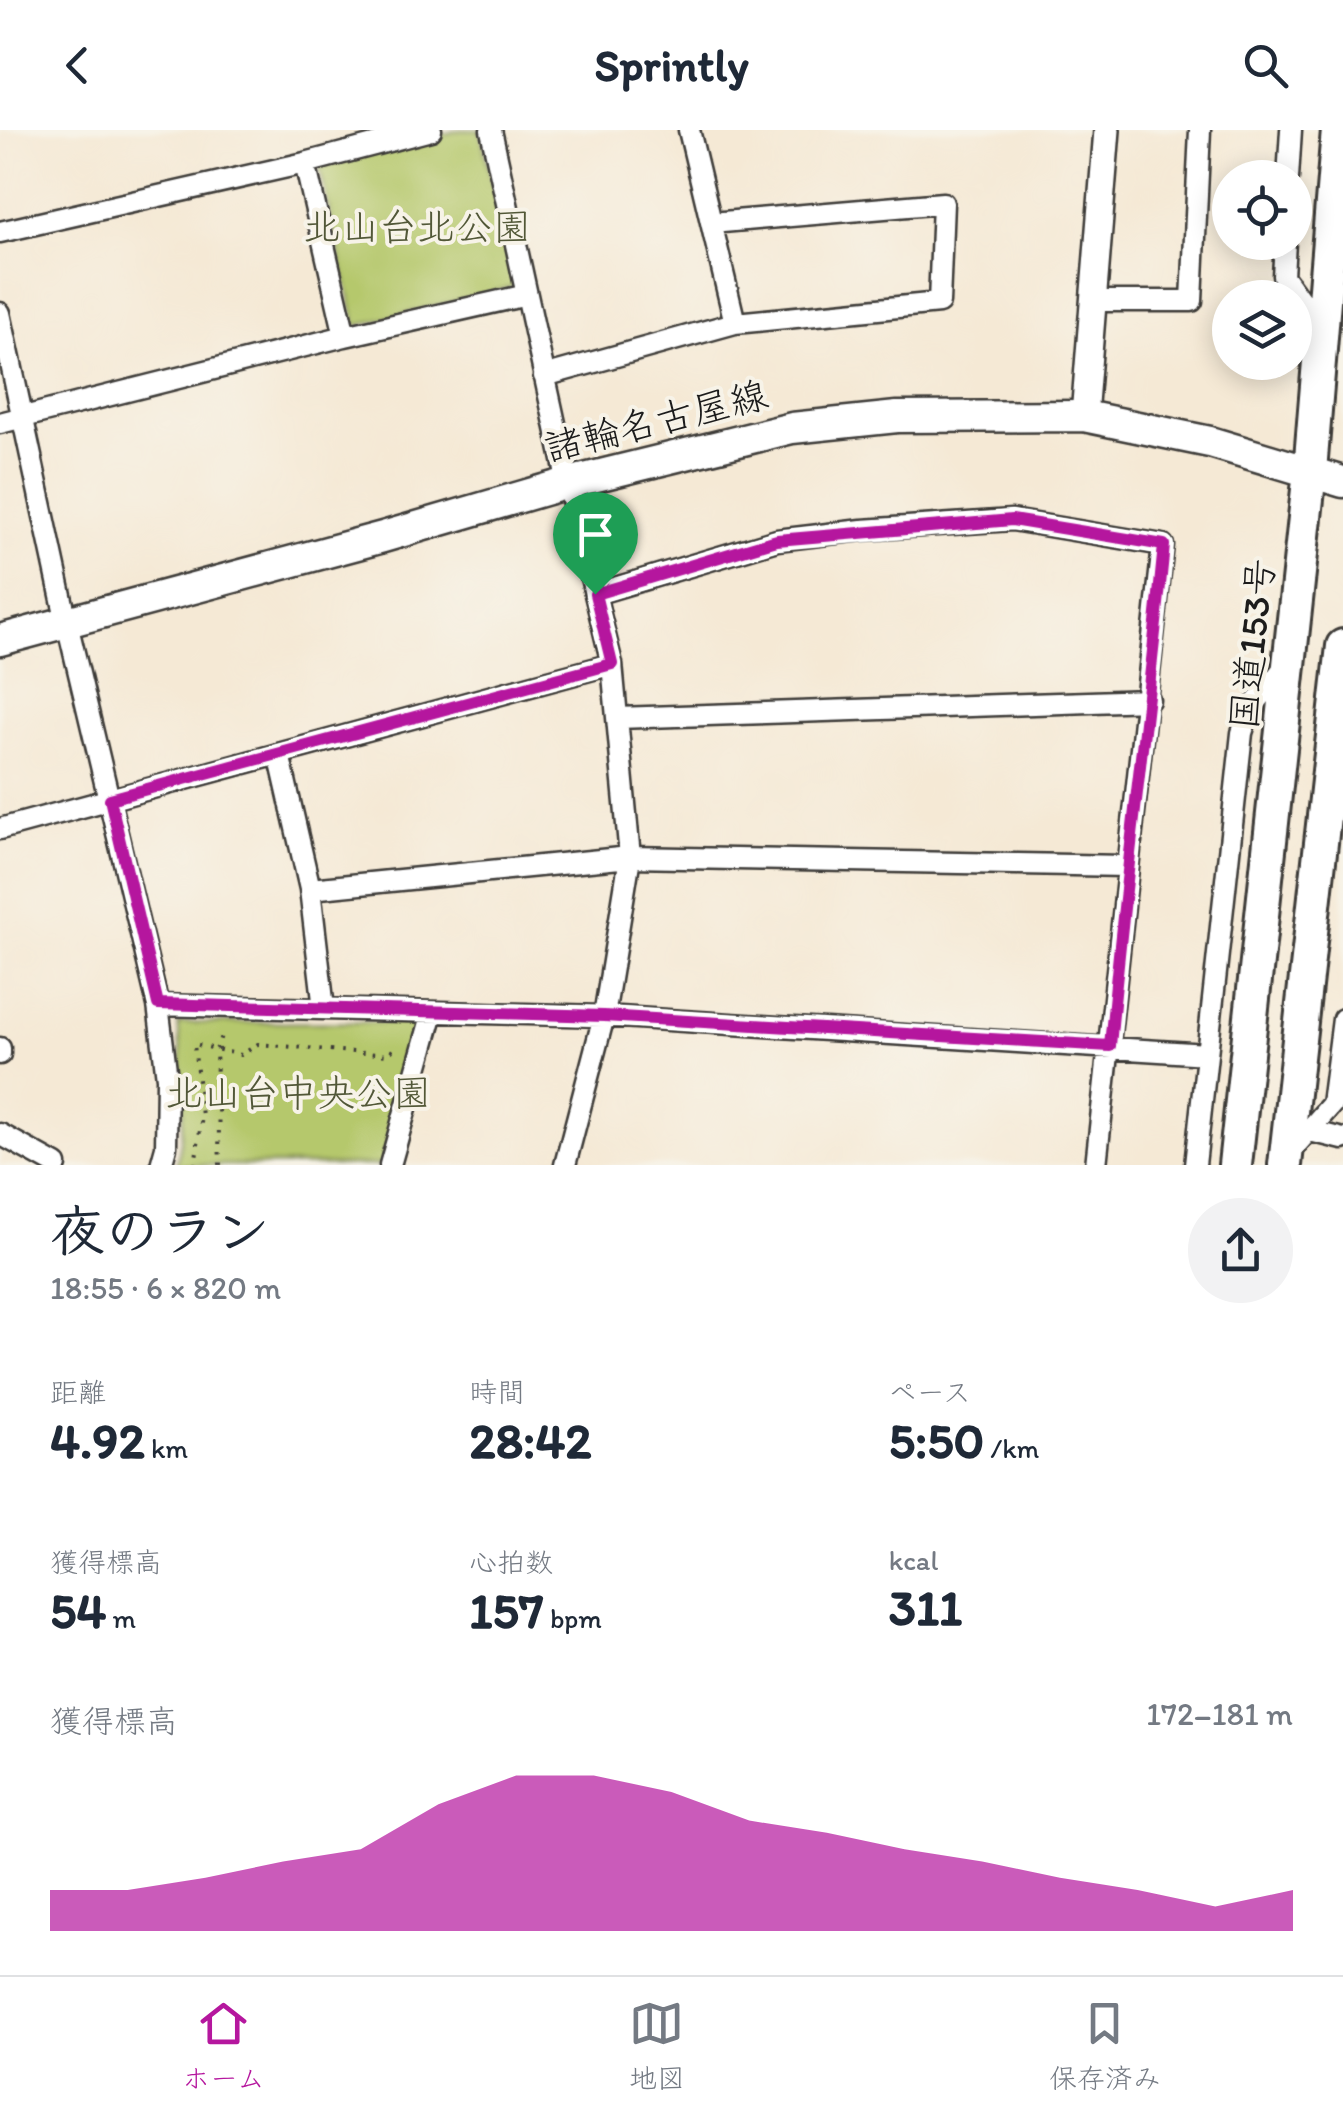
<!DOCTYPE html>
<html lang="ja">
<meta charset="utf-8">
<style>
:root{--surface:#fff;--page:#f2f2f3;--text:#1f2937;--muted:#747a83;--line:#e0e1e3;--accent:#b5179e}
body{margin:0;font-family:Itim,"Klee One",sans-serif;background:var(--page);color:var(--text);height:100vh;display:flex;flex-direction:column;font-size:38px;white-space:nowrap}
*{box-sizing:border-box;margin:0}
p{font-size:32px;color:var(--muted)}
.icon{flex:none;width:55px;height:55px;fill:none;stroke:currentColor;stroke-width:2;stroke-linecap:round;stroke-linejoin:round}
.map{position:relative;height:1035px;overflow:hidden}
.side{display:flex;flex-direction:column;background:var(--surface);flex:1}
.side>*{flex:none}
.tools{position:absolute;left:1212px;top:30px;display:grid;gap:20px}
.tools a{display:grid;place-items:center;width:100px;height:100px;border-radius:50%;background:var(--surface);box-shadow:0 5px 25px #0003;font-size:50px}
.pin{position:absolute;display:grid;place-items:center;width:85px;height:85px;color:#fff;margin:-102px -42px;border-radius:50% 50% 50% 0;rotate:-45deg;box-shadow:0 0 10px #0007}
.pin .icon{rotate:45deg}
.round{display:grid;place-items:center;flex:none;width:105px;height:105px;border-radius:52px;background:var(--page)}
.headline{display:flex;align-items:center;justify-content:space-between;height:170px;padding:0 50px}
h1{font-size:55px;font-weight:700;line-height:75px}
.figures{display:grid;grid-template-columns:repeat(3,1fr);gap:15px;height:170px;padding:10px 50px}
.figures div{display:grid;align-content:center}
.figures b{font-size:50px;font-weight:700}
.figures small{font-size:28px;font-weight:400}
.figures p{font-size:28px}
.chart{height:280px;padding:20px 50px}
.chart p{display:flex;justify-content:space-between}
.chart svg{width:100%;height:180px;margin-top:10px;fill:var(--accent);opacity:.7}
header{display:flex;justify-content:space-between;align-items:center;height:130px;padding:0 50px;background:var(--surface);font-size:45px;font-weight:700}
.dock{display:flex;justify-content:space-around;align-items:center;height:140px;border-top:2px solid var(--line);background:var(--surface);font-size:28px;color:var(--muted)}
.dock a{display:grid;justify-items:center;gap:5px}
.dock .selected{color:var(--accent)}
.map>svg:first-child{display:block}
.green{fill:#b5c86c;stroke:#687244;stroke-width:2.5}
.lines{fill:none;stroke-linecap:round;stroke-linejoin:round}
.minor-casing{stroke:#3d3b38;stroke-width:25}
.tertiary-casing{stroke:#3d3b38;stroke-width:30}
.primary-casing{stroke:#3d3b38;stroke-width:35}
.trunk-casing{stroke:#3d3b38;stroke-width:38}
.path{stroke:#3d3b38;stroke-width:4;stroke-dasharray:2.5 8;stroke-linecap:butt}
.minor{stroke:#fff;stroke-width:20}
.tertiary{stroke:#fff;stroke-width:25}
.primary{stroke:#fff;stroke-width:30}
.trunk{stroke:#fff;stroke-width:32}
.route-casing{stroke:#fff;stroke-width:20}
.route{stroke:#b5179e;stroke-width:12}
.labels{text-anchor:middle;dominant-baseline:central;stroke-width:8;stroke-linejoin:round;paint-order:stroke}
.park-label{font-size:38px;fill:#525838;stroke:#f7f3e8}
.street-label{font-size:38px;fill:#1c1c1c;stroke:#f7f3e8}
</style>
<header><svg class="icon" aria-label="back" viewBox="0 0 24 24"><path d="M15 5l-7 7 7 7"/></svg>Sprintly<svg class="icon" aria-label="search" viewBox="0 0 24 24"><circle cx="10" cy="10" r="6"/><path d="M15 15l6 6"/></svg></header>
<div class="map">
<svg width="1343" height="1035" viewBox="0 0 1343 1035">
<rect width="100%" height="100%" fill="#f7f3e8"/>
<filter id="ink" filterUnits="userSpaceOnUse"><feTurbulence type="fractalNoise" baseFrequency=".01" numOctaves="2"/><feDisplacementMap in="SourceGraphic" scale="20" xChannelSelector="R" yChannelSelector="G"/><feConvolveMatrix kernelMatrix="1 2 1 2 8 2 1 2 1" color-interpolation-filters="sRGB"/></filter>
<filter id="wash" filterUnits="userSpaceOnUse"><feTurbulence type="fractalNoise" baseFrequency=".0048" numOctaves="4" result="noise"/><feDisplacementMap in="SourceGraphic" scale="40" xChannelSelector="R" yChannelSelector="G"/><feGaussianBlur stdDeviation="2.25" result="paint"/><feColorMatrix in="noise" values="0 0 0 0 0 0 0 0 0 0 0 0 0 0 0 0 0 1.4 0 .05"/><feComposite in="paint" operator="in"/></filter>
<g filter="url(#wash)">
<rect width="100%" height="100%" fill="#f5e9d5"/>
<path class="green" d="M459 0H480L516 156 356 196 319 37Z
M420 892 382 1035H176C188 990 182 938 178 893Z"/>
</g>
<g filter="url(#ink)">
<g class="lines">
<defs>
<path id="minor" d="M491 0 568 353 612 534 630 727 604 886 565 1035
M305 33 345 206
M1288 48 1291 0
M711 93 943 73 939 173 735 193
M0 102 305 33 431 0
M1285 112 1283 146 1303 174 1324 178
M1093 171H1192L1200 0
M0 183 67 493 158 875 167 948 166 1017 161 1035
M544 246 735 193 689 0
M0 293 345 206 527 165
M595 464 777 410 862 400 1012 390 1163 415 1096 1035
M617 588 1149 570
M279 624 310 759 324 879
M0 699 612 534
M310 759 630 727 1126 736
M158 875 604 886 1207 924
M0 918V924
M1310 1001 1343 1009
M0 1004 56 1035
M1288 1024 1332 974 1343 889
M390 1035 433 882
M1195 1035 1242 603 1249 581 1287 534"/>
<path id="tertiary" d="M1084 286 1107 0"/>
<path id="primary" d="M0 510 383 407 568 353 792 298 897 287 1084 286 1210 312 1343 352"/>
<path id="trunk" d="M1235 1035 1310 341 1338 0
M1285 1035 1343 516"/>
</defs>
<use href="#minor" class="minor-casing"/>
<use href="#tertiary" class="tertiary-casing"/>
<use href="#primary" class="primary-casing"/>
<use href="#trunk" class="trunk-casing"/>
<path class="path" d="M195 1035 202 986 194 914 241 925 258 914 388 925 396 916
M220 1035 216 920 223 900"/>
<use href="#minor" class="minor"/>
<use href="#tertiary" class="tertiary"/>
<use href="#primary" class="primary"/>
<use href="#trunk" class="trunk"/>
</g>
</g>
<g class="lines" filter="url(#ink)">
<defs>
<path id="route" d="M1012 390 1164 415C1148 582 1125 748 1110 916L604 886 158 874 110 669 612 534 595 464 777 410Z"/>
</defs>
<use href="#route" class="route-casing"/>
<use href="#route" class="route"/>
</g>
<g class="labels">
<g class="park-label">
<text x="417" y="97">北山台北公園</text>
<text x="298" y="963">北山台中央公園</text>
</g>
<g class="street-label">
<text transform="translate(656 291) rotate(-14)">諸輪名古屋線</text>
<text transform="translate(1252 514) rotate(-84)">国道153号</text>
</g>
</g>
</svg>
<div class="tools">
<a><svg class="icon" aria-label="locate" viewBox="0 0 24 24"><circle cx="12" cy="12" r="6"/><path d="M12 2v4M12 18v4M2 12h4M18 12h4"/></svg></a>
<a><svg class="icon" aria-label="layers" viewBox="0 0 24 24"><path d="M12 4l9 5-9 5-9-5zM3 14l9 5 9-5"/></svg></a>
</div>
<div class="pin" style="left:595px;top:464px;background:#1e9e55"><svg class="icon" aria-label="arrive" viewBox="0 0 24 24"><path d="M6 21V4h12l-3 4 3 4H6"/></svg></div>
</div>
<section class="side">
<div class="headline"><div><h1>夜のラン</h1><p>18:55 · 6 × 820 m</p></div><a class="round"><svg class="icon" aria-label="share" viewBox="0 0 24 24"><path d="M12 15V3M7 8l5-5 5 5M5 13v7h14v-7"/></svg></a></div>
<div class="figures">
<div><p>距離</p><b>4.92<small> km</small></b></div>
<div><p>時間</p><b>28:42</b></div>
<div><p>ペース</p><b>5:50<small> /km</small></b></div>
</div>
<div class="figures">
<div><p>獲得標高</p><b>54<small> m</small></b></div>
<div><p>心拍数</p><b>157<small> bpm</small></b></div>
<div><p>kcal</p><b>311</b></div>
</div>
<div class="chart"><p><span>獲得標高</span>172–181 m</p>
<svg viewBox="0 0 160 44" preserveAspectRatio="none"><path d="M0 44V34L10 34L20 31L30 27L40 24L50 13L60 6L70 6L80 10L90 17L100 20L110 24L120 27L130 31L140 34L150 38L160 34V44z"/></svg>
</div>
</section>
<nav class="dock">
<a class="selected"><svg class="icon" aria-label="home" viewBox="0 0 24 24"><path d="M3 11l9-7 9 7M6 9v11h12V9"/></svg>ホーム</a>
<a><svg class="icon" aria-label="map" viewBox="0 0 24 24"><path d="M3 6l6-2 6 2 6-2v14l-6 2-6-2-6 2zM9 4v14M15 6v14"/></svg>地図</a>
<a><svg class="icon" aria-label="saved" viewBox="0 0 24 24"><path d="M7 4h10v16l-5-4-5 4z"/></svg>保存済み</a>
</nav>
